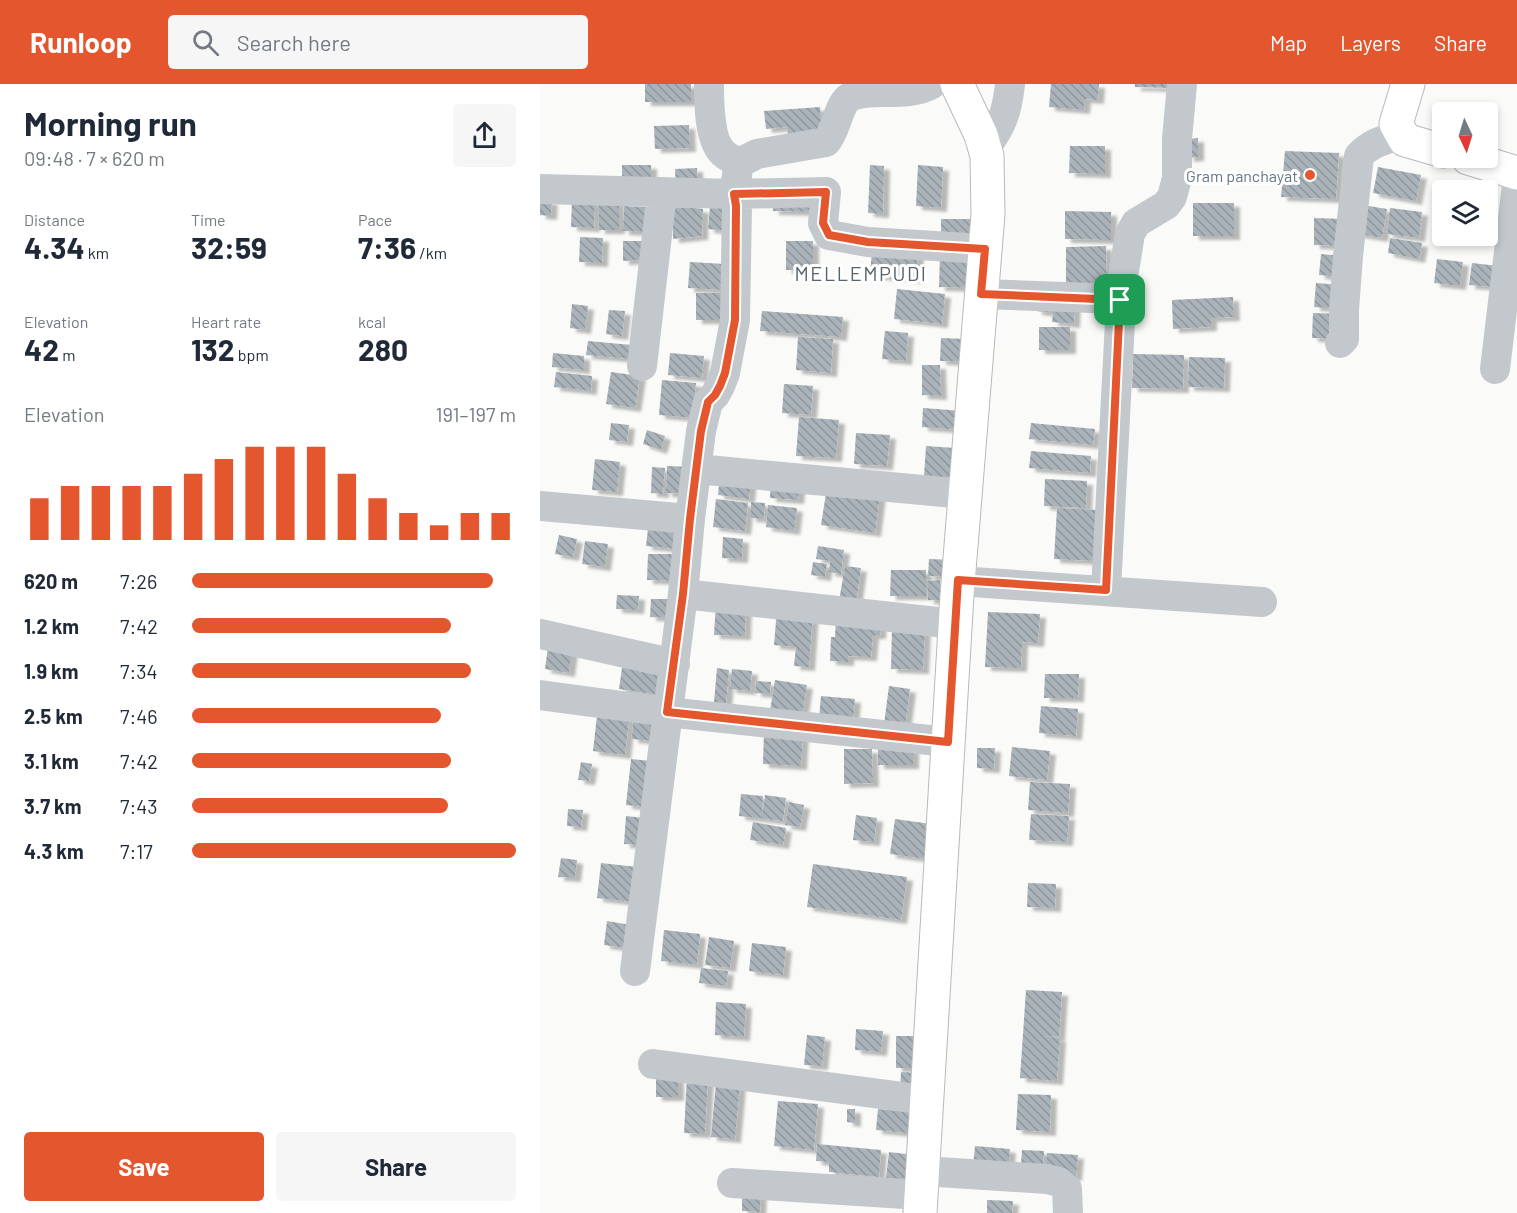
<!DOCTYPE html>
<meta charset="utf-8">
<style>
:root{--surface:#fff;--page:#f6f6f7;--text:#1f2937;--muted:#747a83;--accent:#e4572e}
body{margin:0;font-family:Barlow,sans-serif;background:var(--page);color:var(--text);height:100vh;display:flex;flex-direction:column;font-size:22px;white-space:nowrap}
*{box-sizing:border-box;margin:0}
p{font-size:20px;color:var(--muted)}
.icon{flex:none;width:33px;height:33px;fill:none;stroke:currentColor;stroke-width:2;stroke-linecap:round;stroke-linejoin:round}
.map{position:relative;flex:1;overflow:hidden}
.side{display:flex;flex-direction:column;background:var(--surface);width:540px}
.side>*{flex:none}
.needle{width:39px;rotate:176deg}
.fabs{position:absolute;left:892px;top:18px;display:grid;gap:12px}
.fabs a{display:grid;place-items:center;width:66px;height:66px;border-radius:6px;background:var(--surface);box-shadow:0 3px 9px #0003;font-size:30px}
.pin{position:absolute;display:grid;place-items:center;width:51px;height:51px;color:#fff;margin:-26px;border-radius:12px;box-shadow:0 3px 9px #0006}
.round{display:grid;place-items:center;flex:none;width:63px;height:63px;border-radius:6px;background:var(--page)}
.headline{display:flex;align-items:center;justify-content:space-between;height:102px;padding:0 24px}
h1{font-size:33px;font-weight:700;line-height:45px}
.figures{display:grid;grid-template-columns:repeat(3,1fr);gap:9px;height:102px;padding:6px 24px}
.figures div{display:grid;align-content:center}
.figures b{font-size:30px;font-weight:700}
.figures small{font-size:16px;font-weight:400}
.figures p{font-size:16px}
.chart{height:168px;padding:12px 24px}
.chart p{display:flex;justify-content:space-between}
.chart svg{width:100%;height:108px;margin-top:6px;stroke:var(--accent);stroke-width:6}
.button{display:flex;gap:12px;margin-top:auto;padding:12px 24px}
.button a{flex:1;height:69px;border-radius:6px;background:var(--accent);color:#fff;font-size:24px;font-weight:700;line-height:69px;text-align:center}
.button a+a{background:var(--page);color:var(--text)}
ul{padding:0 24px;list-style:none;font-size:20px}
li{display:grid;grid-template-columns:96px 72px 1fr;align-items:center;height:45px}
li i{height:15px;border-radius:8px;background:var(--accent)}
header{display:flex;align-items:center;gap:36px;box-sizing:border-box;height:84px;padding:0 30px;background:var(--accent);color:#fff}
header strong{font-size:28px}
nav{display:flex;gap:33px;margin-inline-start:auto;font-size:21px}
.search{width:420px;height:54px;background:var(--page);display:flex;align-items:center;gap:15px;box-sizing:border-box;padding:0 21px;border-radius:6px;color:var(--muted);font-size:22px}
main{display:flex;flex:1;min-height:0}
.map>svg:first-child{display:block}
.building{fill:url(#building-back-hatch);filter:url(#shadow)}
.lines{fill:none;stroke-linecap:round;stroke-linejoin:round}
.major-casing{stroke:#b5babe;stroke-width:35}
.minor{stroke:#c3c8cc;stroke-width:30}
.major{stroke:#fff;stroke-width:33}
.route-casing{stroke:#fff;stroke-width:12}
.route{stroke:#e4572e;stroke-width:8}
.poi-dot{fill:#e4572e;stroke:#fff;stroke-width:2}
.labels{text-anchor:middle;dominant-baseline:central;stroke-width:6;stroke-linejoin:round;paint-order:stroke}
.poi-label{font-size:16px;fill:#657683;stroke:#fff;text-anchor:end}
.quarter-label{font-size:20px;letter-spacing:1.5px;fill:#57646e;stroke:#fff}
</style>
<header>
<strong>Runloop</strong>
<div class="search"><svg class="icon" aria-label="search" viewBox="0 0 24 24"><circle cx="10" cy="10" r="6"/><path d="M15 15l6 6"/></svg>Search here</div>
<nav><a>Map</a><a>Layers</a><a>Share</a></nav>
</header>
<main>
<section class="side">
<div class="headline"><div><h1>Morning run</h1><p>09:48 · 7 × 620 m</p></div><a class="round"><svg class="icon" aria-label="share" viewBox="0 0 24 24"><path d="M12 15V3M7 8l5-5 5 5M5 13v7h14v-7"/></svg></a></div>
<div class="figures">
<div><p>Distance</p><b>4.34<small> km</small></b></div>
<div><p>Time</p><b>32:59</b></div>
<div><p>Pace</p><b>7:36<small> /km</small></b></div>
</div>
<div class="figures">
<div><p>Elevation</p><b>42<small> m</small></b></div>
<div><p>Heart rate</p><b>132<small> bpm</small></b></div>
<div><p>kcal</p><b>280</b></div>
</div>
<div class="chart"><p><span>Elevation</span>191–197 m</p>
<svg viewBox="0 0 160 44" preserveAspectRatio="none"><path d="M5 44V27M15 44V22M25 44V22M35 44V22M45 44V22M55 44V17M65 44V11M75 44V6M85 44V6M95 44V6M105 44V17M115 44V27M125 44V33M135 44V38M145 44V33M155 44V33"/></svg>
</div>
<ul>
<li><b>620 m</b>7:26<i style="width:93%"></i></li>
<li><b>1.2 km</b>7:42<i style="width:80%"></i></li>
<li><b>1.9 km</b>7:34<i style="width:86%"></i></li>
<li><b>2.5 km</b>7:46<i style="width:77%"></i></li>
<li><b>3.1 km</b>7:42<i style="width:80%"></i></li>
<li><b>3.7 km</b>7:43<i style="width:79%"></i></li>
<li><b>4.3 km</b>7:17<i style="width:100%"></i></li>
</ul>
<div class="button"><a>Save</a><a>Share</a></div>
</section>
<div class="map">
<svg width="977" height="1129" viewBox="0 0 977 1129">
<defs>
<pattern id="building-back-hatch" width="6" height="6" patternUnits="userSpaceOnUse" patternTransform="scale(1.5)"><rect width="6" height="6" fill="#aab3b9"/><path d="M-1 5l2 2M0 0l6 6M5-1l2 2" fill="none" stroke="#8e969c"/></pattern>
<filter id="shadow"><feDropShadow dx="6" dy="4" stdDeviation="1.5" flood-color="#0004"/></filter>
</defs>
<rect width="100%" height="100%" fill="#fafaf8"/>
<path class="building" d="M105 0H151V18H105Z
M511 0H559L558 16 545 15 544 26 509 23Z
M595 0H631V4L595 3Z
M280 23 282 49 248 51 247 43 226 45 224 27Z
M149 41 150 64 115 65 114 42Z
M658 54V73L648 74 647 55Z
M530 62H565V90L529 89Z
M745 67 799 69 796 115 741 113Z
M82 81H111V104H82Z
M330 81 344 82 343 130 328 129Z
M378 81 403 83 401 124 376 122Z
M838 83 881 91 876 117 833 109Z
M157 84 158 105 136 106 135 85Z
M234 111H278V128L233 127Z
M0 116 12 117 11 132 0 131Z
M32 116H55L54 144 31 143Z
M59 116 79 117V146H59Z
M653 119H694V152H653Z
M133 121 163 125 162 152 133 155Z
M822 121 847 125 842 154 818 150Z
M84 122 106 123 105 148 83 147Z
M170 122 192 124 189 147 168 145Z
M850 124 882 128 879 154 847 150Z
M525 127 571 128V156L525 155Z
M774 134 804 135 803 162 774 161Z
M401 135H434V160L401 161Z
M40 153 63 154 62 179 39 178Z
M850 154 882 159 879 175 848 169Z
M83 157H104V176L83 177Z
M246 157H273V186H246Z
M566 162 567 204 526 205V163Z
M332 167 378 170 376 195 330 191Z
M781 170 803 172 801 193 779 191Z
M400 171 436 173 434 204 399 203Z
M897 175 923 178 920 202 894 199Z
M150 178 185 180 183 206 148 204Z
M932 179 958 182 955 203 929 201Z
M776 199 801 201 799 225 774 223Z
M357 205 405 210 402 240 354 235Z
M156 209H186L187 236H156Z
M693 213 694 233 671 234V243L633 245 632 216Z
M497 215 535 217 534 240 512 238 513 229 496 227Z
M32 220 48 222 45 246 30 244Z
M69 226 85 227 82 252 66 250Z
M222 227 303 233 301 253 220 247Z
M773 229 799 230V255L772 254Z
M499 243H530V266H499Z
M345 247 368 249 366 277 342 275Z
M258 253 293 255 291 289 256 286Z
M401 254 427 255V278L400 277Z
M48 257 92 261 91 275 46 271Z
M13 269 44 272V286L12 283Z
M130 269 164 272 162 294 128 291Z
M593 270 644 271 643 305 592 304Z
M649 273 685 274 684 304 648 303Z
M382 281H400L401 312 382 311Z
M16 288 52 292 51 307 14 303Z
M71 288 100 292 95 324 66 320Z
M122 296 156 299 153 334 119 331Z
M244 300 273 302 271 331 242 329Z
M383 324 423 327 422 346 382 343Z
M259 333 299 336 296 374 256 372Z
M71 339 89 341 87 358 69 356Z
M491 339 555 345 553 361 489 355Z
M107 346 125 352 121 366 103 360Z
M316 349 350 351 347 382 314 380Z
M386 362 415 364 413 394 384 392Z
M491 367 551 372 550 389 489 384Z
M55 375 80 378 77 408 52 406Z
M127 382 151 383 150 410 126 409Z
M112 383 125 384 123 410 111 409Z
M180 390 211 393 209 415 178 411Z
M231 395 260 397 258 416 230 414Z
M505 395 547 397 546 424 504 422Z
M287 403 340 410 335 449 281 441Z
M176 415 208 419 205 447 173 443Z
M211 418 225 419 224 435 210 434Z
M228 421 257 424 254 447 226 443Z
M517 424 559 426 556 477 514 475Z
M109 436 139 439 137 465 106 462Z
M19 451 37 455 33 473 15 470Z
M183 453 203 455 202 475 182 474Z
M45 457 68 460 65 483 42 480Z
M278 462 304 466 301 490 289 488 290 477 276 475Z
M108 470H139L138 497 107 496Z
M389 475 413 476 412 493 388 492Z
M273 478 287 480 285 493 271 491Z
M305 482 321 484 316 519 299 517Z
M351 486H386V512H350Z
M400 496V516H388L387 497Z
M77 511 99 512 98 526 76 525Z
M111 515H130L129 534 110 533Z
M176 519 206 520 205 552 174 551Z
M237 525 273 528 269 583 254 582 256 563 234 561Z
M448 528 500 530 498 559 482 558 481 584 445 583Z
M296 534 341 536 340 551H333L331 573 308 572V578L290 577 291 553H295Z
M352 544 385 545 383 586 351 585Z
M8 563 32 566 29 589 5 585Z
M83 577 123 583 119 611 79 605Z
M177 584 189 586 186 620 174 618Z
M192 585 212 587 210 607 190 605Z
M505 590H539L538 614H504Z
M235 596 267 601 262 632 230 627Z
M216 597 231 598 230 610 215 609Z
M349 602 370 605 365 643 344 640Z
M281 612 315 615 313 637 279 634Z
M501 622 538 625 536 652 499 649Z
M58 623 90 627 85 671 53 667Z
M93 631 115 632 114 657 92 655Z
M224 647 263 648 261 682 223 680Z
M472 663 510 667 507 696 469 692Z
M338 664H373V681H338Z
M437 664H455L454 685 437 684Z
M304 665H332L333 699 304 700Z
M91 675 111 677 106 723 86 721Z
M41 678 52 680 49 697 38 696Z
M490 698 530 700 528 729 488 726Z
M201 710 223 712 222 731 225 711 246 714 243 737 199 732Z
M249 718 264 721 260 743 245 741Z
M28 725 43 726 41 743 27 742Z
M491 730 529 732 527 758 489 756Z
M316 731 337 734 334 758 313 756Z
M86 732 104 734 101 761 84 760Z
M355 735 391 740 386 775 350 770Z
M213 738 246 744 243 761 210 756Z
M21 774 37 776 35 794 18 793Z
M61 779 97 783 93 818 57 814Z
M273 780 367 793 361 836 267 823Z
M488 799 516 800 515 824 487 823Z
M67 837 90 841 87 864 64 861Z
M124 846 160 850 157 881 121 877Z
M169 853 194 857 190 884 165 881Z
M212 859 246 863 243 891 209 887Z
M161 884 188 887 186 902 159 899Z
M486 906 522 908 519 953 502 952 520 954 517 997 480 994Z
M176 918 206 920 204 953 175 951Z
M316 945 343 947 341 968 315 966Z
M267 951 285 953 282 982 264 981Z
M356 952H382V984H356Z
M361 988 382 989 381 1008 360 1007Z
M147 992 168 993 165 1050 144 1049Z
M116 993H138V1013H116Z
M176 999 200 1001 195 1055 171 1053Z
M478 1010 511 1011 510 1048 476 1046Z
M238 1017 278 1020 274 1066 234 1062Z
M307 1025H315V1039L307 1038Z
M338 1025 370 1028 368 1049 336 1046Z
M277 1060 341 1066 339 1093 289 1088V1078L276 1077Z
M435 1062 470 1065 468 1086 433 1083Z
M482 1066 504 1067 503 1082 481 1080Z
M349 1068 374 1071 371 1097 346 1094Z
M507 1069 538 1071 536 1093 505 1090Z
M202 1106H221L220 1128 202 1127Z
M447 1116 473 1117 472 1129H447Z"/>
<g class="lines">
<defs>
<path id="major" d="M868 0 856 40 865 56 903 67
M928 74 977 89
M380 1129 417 511 448 130 447 72 441 51 417 0"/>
</defs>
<use href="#major" class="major-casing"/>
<path class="minor" d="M169 0C169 18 169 56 183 69 187 73 194 76 199 79
M445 64C462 42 467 28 470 0
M0 105 194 110 199 79 217 70 286 58C297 46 298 20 310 13 329 2 366 15 392 0
M441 210 580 215
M800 259 804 255V226L808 172 819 72C830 59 847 55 862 50
M102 282 122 108
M955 285 977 101
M157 385 425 410
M0 422 150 435
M418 497 722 518
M566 506 582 199 590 150 596 139 626 121 632 113 637 94V55L642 0
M143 510 415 540
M0 550 135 580
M0 611 127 628 408 658
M95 887 143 510 150 435 161 347 168 318 175 311 180 302 185 289 195 236 197 122 194 110 286 108 283 139 289 151 328 158 445 165
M113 980 386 1016
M383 1087 507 1095 519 1098 527 1105 528 1129
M192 1099 381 1111"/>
<use href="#major" class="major"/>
</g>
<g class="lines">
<defs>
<path id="route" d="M286 108 283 139 289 151 328 158 445 165 441 210 580 216 566 506 418 496 408 658 127 628 143 510 150 435 161 347 168 318 175 311 180 302 185 289 195 236 196 122 194 110Z"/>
</defs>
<use href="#route" class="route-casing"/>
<use href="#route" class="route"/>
</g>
<circle class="poi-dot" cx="770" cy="91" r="6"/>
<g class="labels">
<g class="poi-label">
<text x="758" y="91">Gram panchayat</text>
</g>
<g class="quarter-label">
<text x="321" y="189">MELLEMPUDI</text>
</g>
</g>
</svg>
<div class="fabs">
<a><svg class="needle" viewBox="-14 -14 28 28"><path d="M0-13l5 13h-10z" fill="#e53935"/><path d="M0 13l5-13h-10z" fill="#747a83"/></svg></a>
<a><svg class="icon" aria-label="layers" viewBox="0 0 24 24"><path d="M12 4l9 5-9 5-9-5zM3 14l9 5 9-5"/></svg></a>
</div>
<div class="pin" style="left:580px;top:216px;background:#1e9e55"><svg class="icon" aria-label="arrive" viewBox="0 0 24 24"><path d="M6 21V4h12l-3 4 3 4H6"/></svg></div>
</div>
</main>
